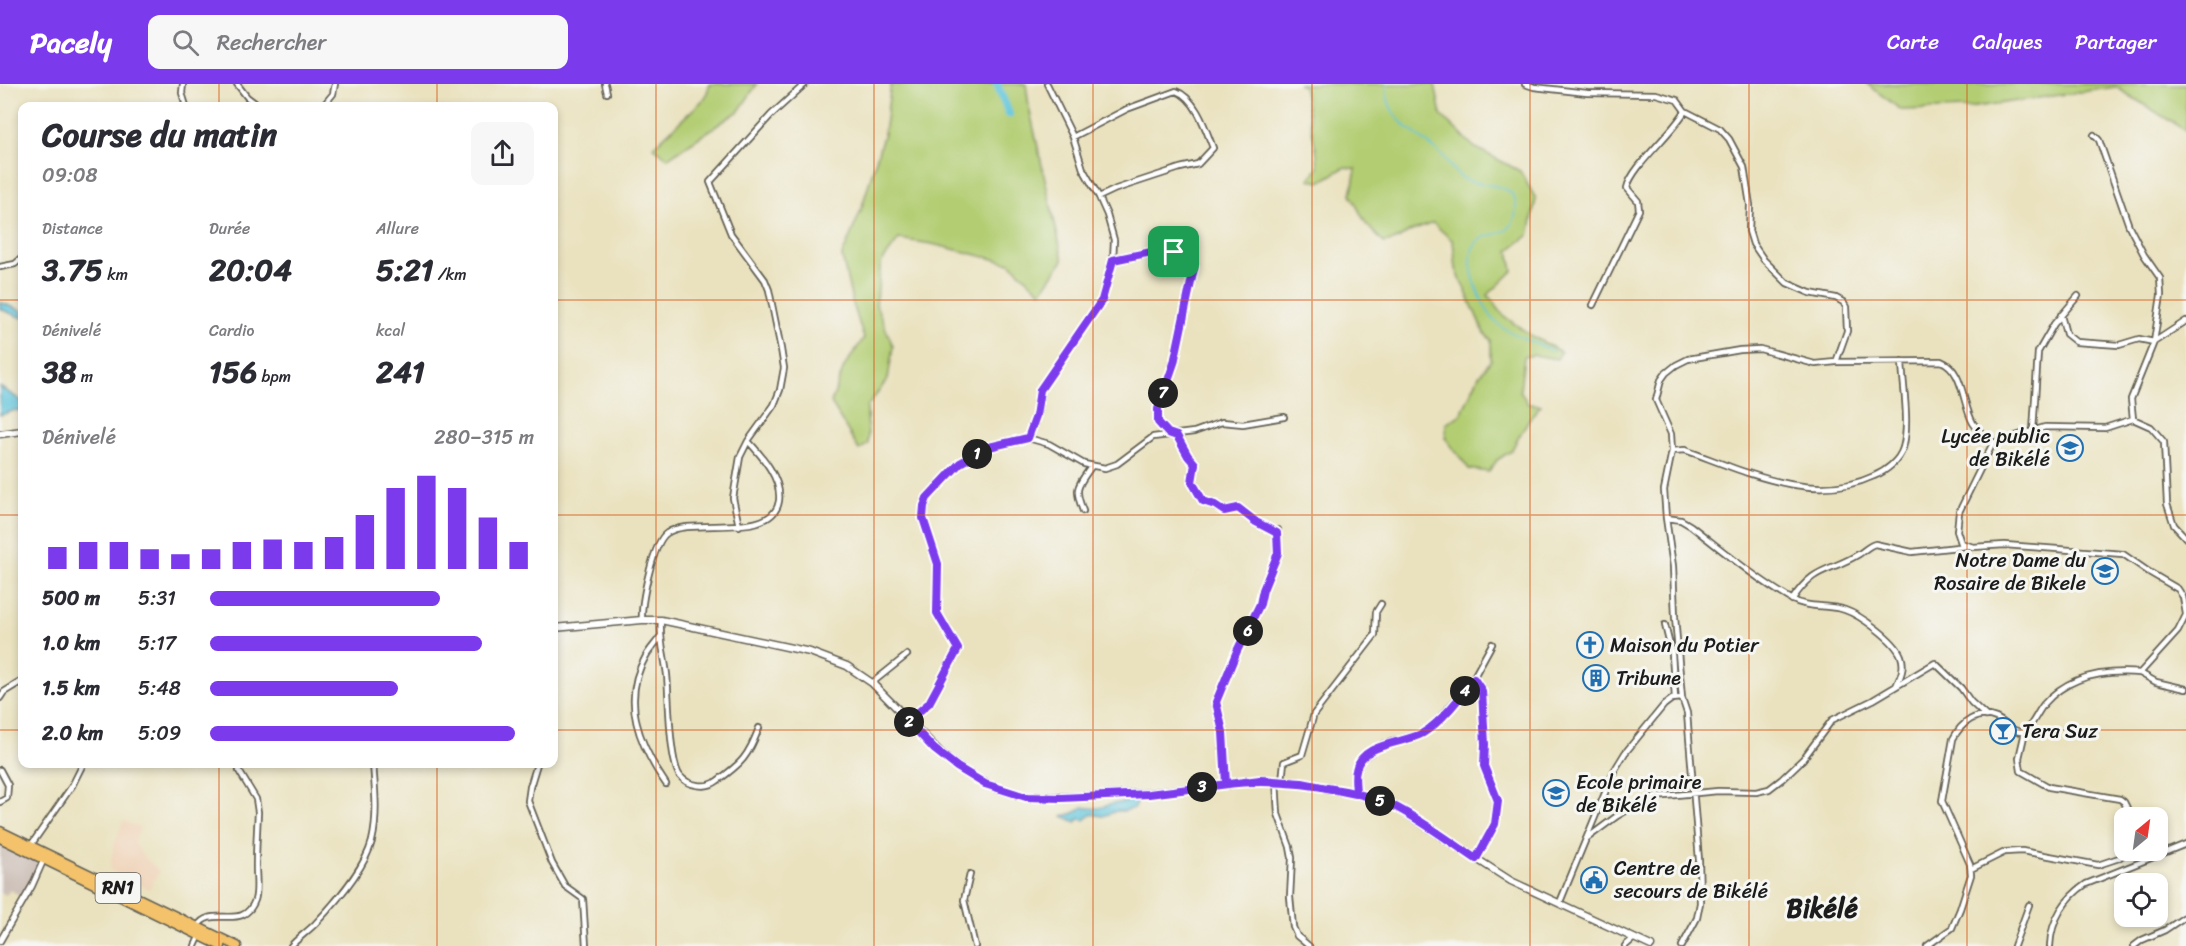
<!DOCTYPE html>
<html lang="fr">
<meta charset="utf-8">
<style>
:root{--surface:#fff;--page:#f7f7f7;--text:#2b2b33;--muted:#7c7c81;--accent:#7c3aed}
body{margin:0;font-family:Sriracha,sans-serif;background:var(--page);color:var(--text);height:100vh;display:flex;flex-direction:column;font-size:22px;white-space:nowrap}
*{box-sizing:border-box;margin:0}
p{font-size:20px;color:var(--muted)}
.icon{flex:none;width:33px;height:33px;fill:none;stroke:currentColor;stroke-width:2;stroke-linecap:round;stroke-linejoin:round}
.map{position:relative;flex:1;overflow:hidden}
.sheet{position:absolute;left:18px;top:18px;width:540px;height:666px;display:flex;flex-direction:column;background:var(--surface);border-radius:12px;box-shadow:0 3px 9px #0003}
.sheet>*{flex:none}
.needle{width:39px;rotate:29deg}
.buttons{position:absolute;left:2114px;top:723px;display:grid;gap:12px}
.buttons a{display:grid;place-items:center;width:54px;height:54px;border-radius:12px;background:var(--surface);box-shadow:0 3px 9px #0003;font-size:30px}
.pin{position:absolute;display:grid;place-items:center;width:51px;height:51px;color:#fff;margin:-26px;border-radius:12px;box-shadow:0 3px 9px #0006}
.km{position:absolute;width:30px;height:30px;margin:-15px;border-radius:50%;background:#222;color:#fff;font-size:16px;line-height:30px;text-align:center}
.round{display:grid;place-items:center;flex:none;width:63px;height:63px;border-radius:12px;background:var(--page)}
.headline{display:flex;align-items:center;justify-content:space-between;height:102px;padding:0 24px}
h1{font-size:33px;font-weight:700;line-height:45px}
.metrics{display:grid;grid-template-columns:repeat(3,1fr);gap:9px;height:102px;padding:6px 24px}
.metrics div{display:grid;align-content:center}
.metrics b{font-size:30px;font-weight:700}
.metrics small{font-size:16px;font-weight:400}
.metrics p{font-size:16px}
.chart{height:168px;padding:12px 24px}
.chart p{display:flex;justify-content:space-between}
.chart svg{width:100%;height:108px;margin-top:6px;stroke:var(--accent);stroke-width:6}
ul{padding:0 24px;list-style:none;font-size:20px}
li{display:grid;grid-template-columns:96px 72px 1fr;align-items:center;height:45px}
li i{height:15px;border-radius:8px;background:var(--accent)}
header{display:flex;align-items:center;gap:36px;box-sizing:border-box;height:84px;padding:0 30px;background:var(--accent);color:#fff}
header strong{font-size:28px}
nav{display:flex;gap:33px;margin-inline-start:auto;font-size:21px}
.search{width:420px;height:54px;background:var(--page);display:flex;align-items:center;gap:15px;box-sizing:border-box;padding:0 21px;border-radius:12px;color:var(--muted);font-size:22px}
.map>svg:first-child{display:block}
.built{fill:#f0d5bc}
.industrial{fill:#cec1b9}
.green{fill:#b2cd72;stroke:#677447;stroke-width:1.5}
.water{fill:#5fc5dc;stroke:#3e707c;stroke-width:1.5}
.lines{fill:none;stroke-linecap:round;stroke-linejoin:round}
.stream{stroke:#5fc5dc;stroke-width:1.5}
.river{stroke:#5fc5dc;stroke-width:8}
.minor-casing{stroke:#646155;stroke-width:8}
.tertiary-casing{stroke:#646155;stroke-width:9}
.trunk-casing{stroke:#646155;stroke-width:11}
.minor{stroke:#fff;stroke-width:4.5}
.tertiary{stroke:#fff;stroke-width:6}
.trunk{stroke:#f3c26a;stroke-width:8}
.route-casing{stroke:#fff;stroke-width:12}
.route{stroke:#7c3aed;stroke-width:8}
.grid{fill:none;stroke:#d4530e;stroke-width:1.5;stroke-opacity:0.55}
.labels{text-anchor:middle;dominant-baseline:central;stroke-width:6;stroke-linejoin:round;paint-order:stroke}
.shield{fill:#f6f6f2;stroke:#5d5d5c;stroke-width:1.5}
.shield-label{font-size:18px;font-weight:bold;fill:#1c1c1c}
.poi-label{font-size:20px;fill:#1c1c1c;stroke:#f6f6f2;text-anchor:start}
.district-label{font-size:26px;font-weight:bold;fill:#1c1c1c;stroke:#f6f6f2}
</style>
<header>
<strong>Pacely</strong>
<div class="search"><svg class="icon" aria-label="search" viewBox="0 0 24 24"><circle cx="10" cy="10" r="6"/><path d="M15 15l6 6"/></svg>Rechercher</div>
<nav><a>Carte</a><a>Calques</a><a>Partager</a></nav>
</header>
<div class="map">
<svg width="2186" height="862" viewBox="0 0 2186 862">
<rect width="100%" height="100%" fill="#f6f6f2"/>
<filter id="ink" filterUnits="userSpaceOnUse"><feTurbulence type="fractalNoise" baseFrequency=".0167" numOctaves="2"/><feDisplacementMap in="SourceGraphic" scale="12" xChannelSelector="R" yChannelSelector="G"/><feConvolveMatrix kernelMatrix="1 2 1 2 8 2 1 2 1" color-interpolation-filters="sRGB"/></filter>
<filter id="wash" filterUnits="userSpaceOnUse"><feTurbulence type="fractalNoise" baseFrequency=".008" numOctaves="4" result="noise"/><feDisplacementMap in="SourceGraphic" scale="24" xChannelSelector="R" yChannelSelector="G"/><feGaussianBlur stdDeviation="1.35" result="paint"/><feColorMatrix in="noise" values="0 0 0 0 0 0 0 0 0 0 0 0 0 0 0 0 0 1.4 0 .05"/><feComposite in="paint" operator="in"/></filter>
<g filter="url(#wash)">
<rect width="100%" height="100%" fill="#eae2bf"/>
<path class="built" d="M123 737 140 744 134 758 143 772 159 787 149 805 110 786 113 764Z"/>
<path class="industrial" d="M0 759 40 779 23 813 10 806 6 811 0 808Z"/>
<path class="green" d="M710 0H757L739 27 668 74 653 63 705 14Z
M891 0H1026L1029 23 1063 176 1041 208 1010 179 932 160 899 155 881 179 876 221 893 262 888 295 867 323 868 360 859 366 831 319 844 283 864 254 852 217 842 172 861 126 884 49Z
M1298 0H1435L1441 31 1474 63 1520 87 1536 115 1529 151 1509 166 1513 187 1488 211 1504 232 1532 252 1561 268 1557 275 1534 271 1524 273 1520 306 1528 320 1541 321 1529 335 1511 367 1497 376 1489 388 1469 385 1446 355V340L1461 330 1479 292 1491 276V256L1484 249 1456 185 1453 157 1433 139 1409 148 1396 156 1384 159 1366 140 1351 111 1356 85 1345 83 1320 98 1309 95 1318 84 1317 70 1303 2Z
M1867 0H2186V47L2116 3 1968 24 1901 26Z"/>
<path class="water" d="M0 218 22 227V234L0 225Z
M0 303 22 317V328L16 326 0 331Z
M1133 716 1138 717 1134 724 1125 727H1116L1103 732 1091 730 1085 736 1079 735 1076 738 1063 732 1074 729 1083 723C1100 726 1097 724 1112 720 1120 718 1126 719 1133 716Z"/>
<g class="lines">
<path class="stream" d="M1387 0C1383 37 1420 50 1443 72 1450 80 1454 90 1464 95 1478 103 1500 98 1512 110 1515 113 1516 118 1516 123 1515 161 1485 142 1474 162 1463 181 1484 229 1499 241 1514 252 1536 259 1553 267"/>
<path class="river" d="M997 0 1009 30"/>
</g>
</g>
<g filter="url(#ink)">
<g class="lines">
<defs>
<path id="minor" d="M183 0 182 9 186 22
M237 0 247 13 259 22
M605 0 607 9
M1525 0 1534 3 1587 9 1656 10 1677 16 1685 27 1720 45 1729 55 1744 83 1750 121 1749 147 1753 160 1764 176 1787 199 1810 209 1836 214 1843 218 1846 223 1847 247 1836 278
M323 22 333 10 335 0
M1073 53 1127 25 1176 7C1196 14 1206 46 1213 64L1198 80 1180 84 1116 105 1099 113
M1113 176 1161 166 1186 171 1192 178 1194 184 1174 279 1158 325V338L1168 349 1177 352 1188 372 1195 380 1192 398 1203 417 1223 427 1238 424 1256 438 1277 449
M0 183 15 180 22 174
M1593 221 1639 126 1638 117 1627 104C1631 83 1672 50 1685 27
M2061 231 2066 250 2076 258 2119 261 2139 255 2154 258 2161 211 2160 194 2144 171 2129 142 2099 56 2094 51
M2133 335 2131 315 2154 258 2186 237
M2033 347 2038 268 2054 240 2078 212
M1028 354 1037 331 1040 306 1102 216 1113 176 1114 156 1107 131 1099 113 1083 85 1073 53 1047 0
M1672 367 1685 366C1744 387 1812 421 1874 392 1886 387 1899 377 1903 364 1910 339 1903 303 1902 277
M1083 427C1074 404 1077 403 1091 383
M1666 434 1681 436 1691 442C1723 467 1755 494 1791 515 1808 525 1827 520 1845 526 1860 531 1895 556 1901 572 1905 583 1901 592 1896 602
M739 442 733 414 740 373 748 357
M2186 454 2174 441 2167 420 2164 358 2151 343 2133 335 2105 344 2045 343 1993 359 1959 428 1957 447 1961 459 1973 463 2005 461 2123 470 2149 488 2178 505 2183 513 2186 530
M1792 516C1815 481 1828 489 1859 470 1864 467 1868 462 1875 460L1912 468 1967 462
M642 536C641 519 653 458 667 449 691 432 773 457 779 417 782 395 762 372 748 357L774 321 780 306 784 284 781 265 769 206 765 196 731 150 710 98 771 31 805 0
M661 536C659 555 665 573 667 591 669 611 669 678 680 692 688 702 707 705 717 697 742 679 748 673 759 644
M1665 541 1672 570 1675 614
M660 553C656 559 650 565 646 572 620 617 640 662 666 700
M2140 589 2156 598 2186 605
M1474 595 1482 607 1485 660 1484 683 1498 717 1495 739 1476 775
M872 599 907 571
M0 614 4 608 22 597
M908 637 929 619 958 565 937 529 938 480 923 434 927 414 960 379 989 363 1028 354 1049 360 1084 380 1105 384 1117 380 1153 353 1194 348 1222 338 1243 340 1284 333
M2025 648 2019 674 2021 687 2049 703 2120 715 2124 718 2132 734
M537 680 530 703 528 717 552 779 565 802 583 815 586 862
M0 686 8 701 7 714 0 718
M1276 697 1278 730 1290 763 1292 774 1290 813 1293 843 1297 852 1309 862
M1282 697 1284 678 1302 671 1314 630 1375 551 1376 528 1381 520
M1226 700 1223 648 1216 618 1237 567 1260 521 1263 506 1277 472 1278 446
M1356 710V686L1362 675 1383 660 1420 651 1435 639 1470 600 1492 560
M1586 755 1617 732 1641 718 1655 713 1718 707 1756 708 1769 705 1782 695 1803 675 1832 636 1873 616 1935 579 1961 604 1971 618 1986 632
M31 761 72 702 83 680
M1971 785 2005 768 2022 767 2098 781 2119 774 2129 766
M970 790 964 816 975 862
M1560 818 1614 687 1625 669 1664 621 1672 615 1682 614
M197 843C211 819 243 849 255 816 258 807 256 793 256 783 256 765 257 746 258 728L256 715 239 687
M0 857 32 802 44 775
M195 862 200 851
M291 862C298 854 307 848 315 840 334 820 365 784 372 757 378 732 375 705 373 680
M1625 862 1634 854
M1682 862 1697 834 1700 819 1699 776 1687 629 1682 614 1675 533 1673 482 1666 434 1664 406 1672 367 1671 350 1656 316 1661 296 1666 289 1676 281 1688 275 1740 266 1760 265 1815 280 1836 278 1941 277C1964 286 1962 320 1973 339 1978 347 1986 353 1993 359
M1927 862 1952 844 1960 825 1971 791 1970 780 1942 717 1953 655C1961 639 1977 626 1996 634 2007 639 2012 649 2025 648 2033 640 2037 629 2044 620 2068 592 2105 586 2140 589L2178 547 2186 531
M2014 862 2029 821
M2050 862C2051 836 2065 814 2086 800L2186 760
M2134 862 2142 856 2165 846 2186 832"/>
<path id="tertiary" d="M0 350 22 347
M554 544 642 536H661L810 568 847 582 872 599 946 674 971 692 998 705 1026 713H1076L1149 709 1260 696 1302 699 1356 710 1393 721 1511 797 1651 862"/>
<path id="trunk" d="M0 747 237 862
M0 754 221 862"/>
</defs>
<use href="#minor" class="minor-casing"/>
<use href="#tertiary" class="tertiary-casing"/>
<use href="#trunk" class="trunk-casing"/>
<use href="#minor" class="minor"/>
<use href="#tertiary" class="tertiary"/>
<use href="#trunk" class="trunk"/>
</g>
</g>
<g class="lines" filter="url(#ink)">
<defs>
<path id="route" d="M1174 168 1161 166 1113 176 1102 216 1040 306 1036 332 1028 354 989 363 960 379 927 414 924 422 923 434 938 480 937 529 958 565 929 619 908 637 934 665 957 683 985 700 1026 713 1061 714 1149 710 1260 696 1302 699 1356 710C1356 702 1354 693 1356 686 1362 658 1404 660 1423 649 1440 639 1462 612 1474 595L1482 607 1485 660 1484 682 1498 717 1495 740 1476 775C1449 757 1423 737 1394 722 1379 714 1362 711 1345 707 1305 699 1267 695 1226 700L1223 648 1216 618 1237 567 1260 520 1263 506 1278 469 1277 449 1256 438 1238 424 1224 427 1215 421 1203 417 1192 398 1195 380 1188 372 1177 352 1168 349 1158 338V325L1174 279 1194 184 1189 174 1174 168"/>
</defs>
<use href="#route" class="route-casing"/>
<use href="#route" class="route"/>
</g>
<path class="grid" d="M219 0V22M437 0V22M656 0V862M874 0V862M1093 0V862M1312 0V862M1530 0V862M1749 0V862M1967 0V862M0 216H22M554 216H2186M0 431H22M554 431H2186M0 646H22M554 646H2186M219 680V862M437 680V862"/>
<defs>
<symbol id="school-ring" viewBox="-11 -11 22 22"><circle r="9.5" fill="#f6f6f2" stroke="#1f6fb2" stroke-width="1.5"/><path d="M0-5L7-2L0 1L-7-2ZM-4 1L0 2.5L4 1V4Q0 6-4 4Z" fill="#1f6fb2"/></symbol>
<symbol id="church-ring" viewBox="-11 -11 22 22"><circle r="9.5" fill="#f6f6f2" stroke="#1f6fb2" stroke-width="1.5"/><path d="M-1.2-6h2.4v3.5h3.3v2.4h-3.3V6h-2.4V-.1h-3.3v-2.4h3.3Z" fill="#1f6fb2"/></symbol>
<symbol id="building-ring" viewBox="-11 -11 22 22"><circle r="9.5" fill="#f6f6f2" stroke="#1f6fb2" stroke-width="1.5"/><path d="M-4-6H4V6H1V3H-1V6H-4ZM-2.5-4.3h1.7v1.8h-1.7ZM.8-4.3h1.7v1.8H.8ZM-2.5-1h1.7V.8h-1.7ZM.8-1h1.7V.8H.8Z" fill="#1f6fb2"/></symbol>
<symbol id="bar-ring" viewBox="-11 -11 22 22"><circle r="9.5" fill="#f6f6f2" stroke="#1f6fb2" stroke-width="1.5"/><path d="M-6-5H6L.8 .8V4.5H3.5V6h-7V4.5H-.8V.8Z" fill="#1f6fb2"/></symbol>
<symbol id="civic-ring" viewBox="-11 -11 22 22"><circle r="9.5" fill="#f6f6f2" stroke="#1f6fb2" stroke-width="1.5"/><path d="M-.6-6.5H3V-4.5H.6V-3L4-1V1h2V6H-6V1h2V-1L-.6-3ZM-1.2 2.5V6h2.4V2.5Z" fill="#1f6fb2"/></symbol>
</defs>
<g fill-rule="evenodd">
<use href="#school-ring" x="2055" y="349" width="30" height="30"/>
<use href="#school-ring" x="2090" y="472" width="30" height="30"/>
<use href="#church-ring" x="1575" y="546" width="30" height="30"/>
<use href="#building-ring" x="1581" y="579" width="30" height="30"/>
<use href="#bar-ring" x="1988" y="632" width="30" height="30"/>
<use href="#school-ring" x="1541" y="694" width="30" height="30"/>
<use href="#civic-ring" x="1579" y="781" width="30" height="30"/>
</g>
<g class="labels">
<rect class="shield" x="95.5" y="789" width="45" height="30" rx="4.5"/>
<g class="shield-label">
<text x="118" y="804">RN1</text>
</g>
<g class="poi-label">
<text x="2050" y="352" text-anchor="end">Lycée public<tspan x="2050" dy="23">de Bikélé</tspan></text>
<text x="2086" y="476" text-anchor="end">Notre Dame du<tspan x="2086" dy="23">Rosaire de Bikele</tspan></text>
<text x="1610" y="561">Maison du Potier</text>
<text x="1616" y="594">Tribune</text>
<text x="2022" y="647">Tera Suz</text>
<text x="1576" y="698">Ecole primaire<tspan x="1576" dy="23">de Bikélé</tspan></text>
<text x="1614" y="784">Centre de<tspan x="1614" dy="23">secours de Bikélé</tspan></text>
</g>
<g class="district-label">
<text x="1822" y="824">Bikélé</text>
</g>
</g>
</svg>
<div class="buttons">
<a><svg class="needle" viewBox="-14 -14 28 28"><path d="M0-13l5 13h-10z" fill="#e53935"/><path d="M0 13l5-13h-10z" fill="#7c7c81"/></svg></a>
<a><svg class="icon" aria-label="locate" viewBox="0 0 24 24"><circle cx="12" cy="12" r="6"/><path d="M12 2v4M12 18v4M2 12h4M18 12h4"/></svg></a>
</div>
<div class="pin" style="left:1174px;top:168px;background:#1e9e55"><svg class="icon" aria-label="arrive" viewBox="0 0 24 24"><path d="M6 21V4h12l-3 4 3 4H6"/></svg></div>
<b class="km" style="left:977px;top:370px">1</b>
<b class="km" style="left:909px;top:638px">2</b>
<b class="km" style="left:1202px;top:703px">3</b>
<b class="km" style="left:1465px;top:607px">4</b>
<b class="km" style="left:1380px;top:717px">5</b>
<b class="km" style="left:1248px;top:547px">6</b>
<b class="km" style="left:1163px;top:309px">7</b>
<section class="sheet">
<div class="headline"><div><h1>Course du matin</h1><p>09:08</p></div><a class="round"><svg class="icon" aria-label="share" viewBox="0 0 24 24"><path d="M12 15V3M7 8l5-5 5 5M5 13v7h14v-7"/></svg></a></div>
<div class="metrics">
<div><p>Distance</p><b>3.75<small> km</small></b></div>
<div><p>Durée</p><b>20:04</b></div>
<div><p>Allure</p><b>5:21<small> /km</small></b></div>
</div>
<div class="metrics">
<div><p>Dénivelé</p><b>38<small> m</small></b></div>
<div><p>Cardio</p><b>156<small> bpm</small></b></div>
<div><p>kcal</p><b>241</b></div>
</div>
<div class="chart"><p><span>Dénivelé</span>280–315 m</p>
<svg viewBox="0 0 160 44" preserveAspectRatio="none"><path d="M5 44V35M15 44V33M25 44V33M35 44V36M45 44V38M55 44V36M65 44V33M75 44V32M85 44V33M95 44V31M105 44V22M115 44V11M125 44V6M135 44V11M145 44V23M155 44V33"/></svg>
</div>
<ul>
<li><b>500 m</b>5:31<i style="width:71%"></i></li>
<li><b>1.0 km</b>5:17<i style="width:84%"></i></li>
<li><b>1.5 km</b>5:48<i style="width:58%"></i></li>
<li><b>2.0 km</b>5:09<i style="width:94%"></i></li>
</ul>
</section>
</div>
